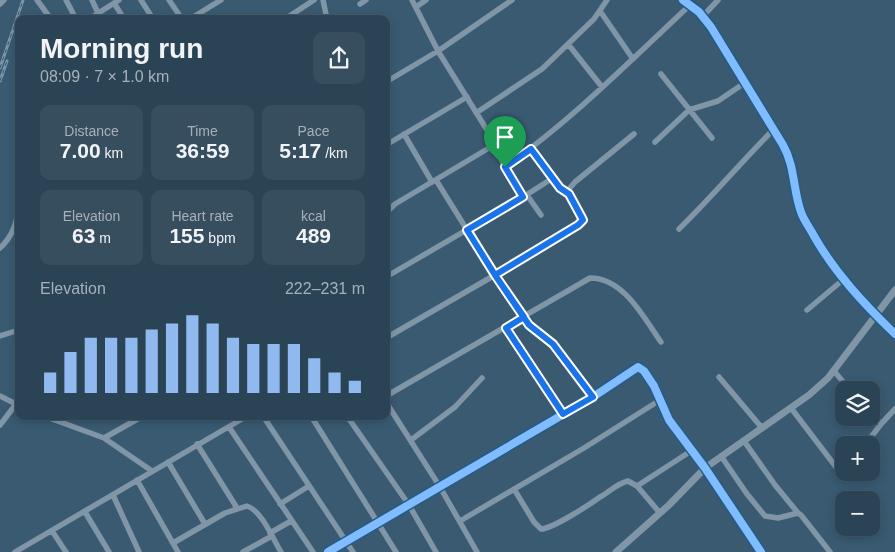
<!DOCTYPE html>
<meta charset="utf-8">
<style>
:root{--surface:#2b4455;--page:#374e5f;--text:#f1f3f6;--muted:#a6b0b9;--line:#475c6c;--accent:#90b9f0}
body{margin:0;font-family:Arial,sans-serif;background:var(--page);color:var(--text);height:100vh;display:flex;flex-direction:column;font-size:19px;white-space:nowrap}
*{box-sizing:border-box;margin:0}
p{font-size:16px;color:var(--muted)}
.icon{flex:none;width:28px;height:28px;fill:none;stroke:currentColor;stroke-width:2;stroke-linecap:round;stroke-linejoin:round}
.map{position:relative;flex:1;overflow:hidden}
.panel{position:absolute;left:15px;top:15px;width:375px;height:405px;display:flex;flex-direction:column;background:var(--surface);border-radius:10px;box-shadow:0 2px 8px #0003,0 0 0 1px var(--line)}
.panel>*{flex:none}
.buttons{position:absolute;left:835px;top:381px;display:grid;gap:10px}
.buttons a{display:grid;place-items:center;width:45px;height:45px;border-radius:10px;background:var(--surface);box-shadow:0 2px 8px #0003,0 0 0 1px var(--line);font-size:25px}
.pin{position:absolute;display:grid;place-items:center;width:42px;height:42px;color:#fff;margin:-51px -21px;border-radius:50% 50% 50% 0;rotate:-45deg;box-shadow:0 0 5px #0007}
.pin .icon{rotate:45deg}
.round{display:grid;place-items:center;flex:none;width:52px;height:52px;border-radius:10px;background:var(--page)}
.summary{display:flex;align-items:center;justify-content:space-between;height:85px;padding:0 25px}
h1{font-size:28px;font-weight:700;line-height:38px}
.figures{display:grid;grid-template-columns:repeat(3,1fr);gap:8px;height:85px;padding:5px 25px}
.figures div{display:grid;align-content:center;border-radius:10px;background:var(--page);text-align:center}
.figures b{font-size:21px;font-weight:700}
.figures small{font-size:14px;font-weight:400}
.figures p{font-size:14px}
.chart{height:140px;padding:10px 25px}
.chart p{display:flex;justify-content:space-between}
.chart svg{width:100%;height:90px;margin-top:5px;stroke:var(--accent);stroke-width:6}
.map>svg:first-child{display:block}
.lines{fill:none;stroke-linecap:round;stroke-linejoin:round}
.minor{stroke:#8096a7;stroke-width:5.5}
.tertiary{stroke:#8096a7;stroke-width:7}
.rail-casing{stroke:#8096a4;stroke-width:3}
.rail{stroke:#225d88;stroke-width:1;stroke-dasharray:4;stroke-linecap:butt}
.cycleway-casing{stroke:#225d88;stroke-width:11}
.cycleway{stroke:#80bcff;stroke-width:8}
.route-casing{stroke:#fff;stroke-width:10}
.route{stroke:#1a73e8;stroke-width:6}
</style>
<div class="map">
<svg width="895" height="552" viewBox="0 0 895 552">
<rect width="100%" height="100%" fill="#395a71"/>
<g class="lines">
<path class="minor" d="M37 0 51 19
M66 0 76 19
M92 0 98 13
M141 0 153 19
M169 0 182 19
M323 0 327 19
M412 0 438 51 487 130 505 167 523 197
M683 0 699 12 711 27 783 145C795 166 793 190 801 212 804 221 810 228 814 236 835 273 864 304 895 334
M114 3 124 19
M0 4 4 0
M360 4 366 0
M416 7 426 0
M600 11 633 59
M703 16 718 0
M89 19 119 0
M190 19 221 0
M285 19 314 0
M568 44 602 87
M661 74 712 138
M386 82 438 51 512 0
M476 113 542 69 594 19 607 0
M404 134 432 182
M655 142 689 110 718 101 746 82
M386 145 467 97
M531 149 560 188 569 194
M505 167C572 120 630 61 690 5
M436 180 495 275 529 325 553 344 593 397
M527 195 541 215
M386 219 389 210 395 204 494 145
M679 229C712 197 741 162 774 129
M0 248C13 236 17 222 19 205
M386 277 523 197 553 178
M807 310 844 279
M506 328 563 414
M0 336 19 330
M386 338 495 275 581 222 582 218 570 197 569 189 575 182 634 134
M834 371 850 390
M719 377 762 428
M0 396 18 405
M386 396 590 278C624 278 644 318 661 342
M386 402 440 487 477 552
M791 408 836 467
M871 413 881 424
M44 416 104 438 143 416
M263 416 353 552
M311 416 396 552
M347 416 409 505 436 552
M0 425 16 404
M229 427 313 552
M104 438 152 471
M411 440 455 407 482 378
M744 441 775 485 798 513
M197 444 237 508
M865 445 881 424 895 409
M721 456 747 494 765 516 778 518 798 513 801 515 830 552
M168 462 205 524
M137 480 178 552
M637 486 691 451
M514 489 534 522 541 529C552 529 589 505 600 497 609 492 618 483 628 481L637 486 660 513
M113 495 139 552
M280 504 309 486
M85 512 109 552
M460 521 584 448 660 400
M52 531 66 552
M270 533 291 521
M173 543 225 513 247 506C262 511 273 539 281 552
M15 552 247 416
M243 552 272 536
M328 552 593 397 638 367 644 371 654 386 669 420 705 468 761 552"/>
<path class="tertiary" d="M616 552 669 505 705 468 809 395 828 378 895 290"/>
<defs>
<path id="rail" d="M0 68 23 0
M0 81 7 61"/>
</defs>
<use href="#rail" class="rail-casing"/>
<use href="#rail" class="rail"/>
<defs>
<path id="cycleway" d="M683 0 699 12 711 27 783 145C795 166 793 190 801 212 804 221 810 228 814 236 835 273 864 304 895 334
M328 552 593 397 638 367 644 371 654 386 669 420 705 468 761 552"/>
</defs>
<use href="#cycleway" class="cycleway-casing"/>
<use href="#cycleway" class="cycleway"/>
</g>
<g class="lines">
<defs>
<path id="route" d="M505 167 523 197 467 230 495 275 529 325 553 344 593 397 563 414 506 328 524 317 495 275 578 225 583 220 582 218 569 194 560 188 531 149 505 167"/>
</defs>
<use href="#route" class="route-casing"/>
<use href="#route" class="route"/>
</g>
</svg>
<div class="buttons">
<a><svg class="icon" aria-label="layers" viewBox="0 0 24 24"><path d="M12 4l9 5-9 5-9-5zM3 14l9 5 9-5"/></svg></a>
<a>+</a>
<a>−</a>
</div>
<div class="pin" style="left:505px;top:167px;background:#1e9e55"><svg class="icon" aria-label="arrive" viewBox="0 0 24 24"><path d="M6 21V4h12l-3 4 3 4H6"/></svg></div>
<section class="panel">
<div class="summary"><div><h1>Morning run</h1><p>08:09 · 7 × 1.0 km</p></div><a class="round"><svg class="icon" aria-label="share" viewBox="0 0 24 24"><path d="M12 15V3M7 8l5-5 5 5M5 13v7h14v-7"/></svg></a></div>
<div class="figures">
<div><p>Distance</p><b>7.00<small> km</small></b></div>
<div><p>Time</p><b>36:59</b></div>
<div><p>Pace</p><b>5:17<small> /km</small></b></div>
</div>
<div class="figures">
<div><p>Elevation</p><b>63<small> m</small></b></div>
<div><p>Heart rate</p><b>155<small> bpm</small></b></div>
<div><p>kcal</p><b>489</b></div>
</div>
<div class="chart"><p><span>Elevation</span>222–231 m</p>
<svg viewBox="0 0 160 44" preserveAspectRatio="none"><path d="M5 44V34M15 44V24M25 44V17M35 44V17M45 44V17M55 44V13M65 44V10M75 44V6M85 44V10M95 44V17M105 44V20M115 44V20M125 44V20M135 44V27M145 44V34M155 44V38"/></svg>
</div>
</section>
</div>
